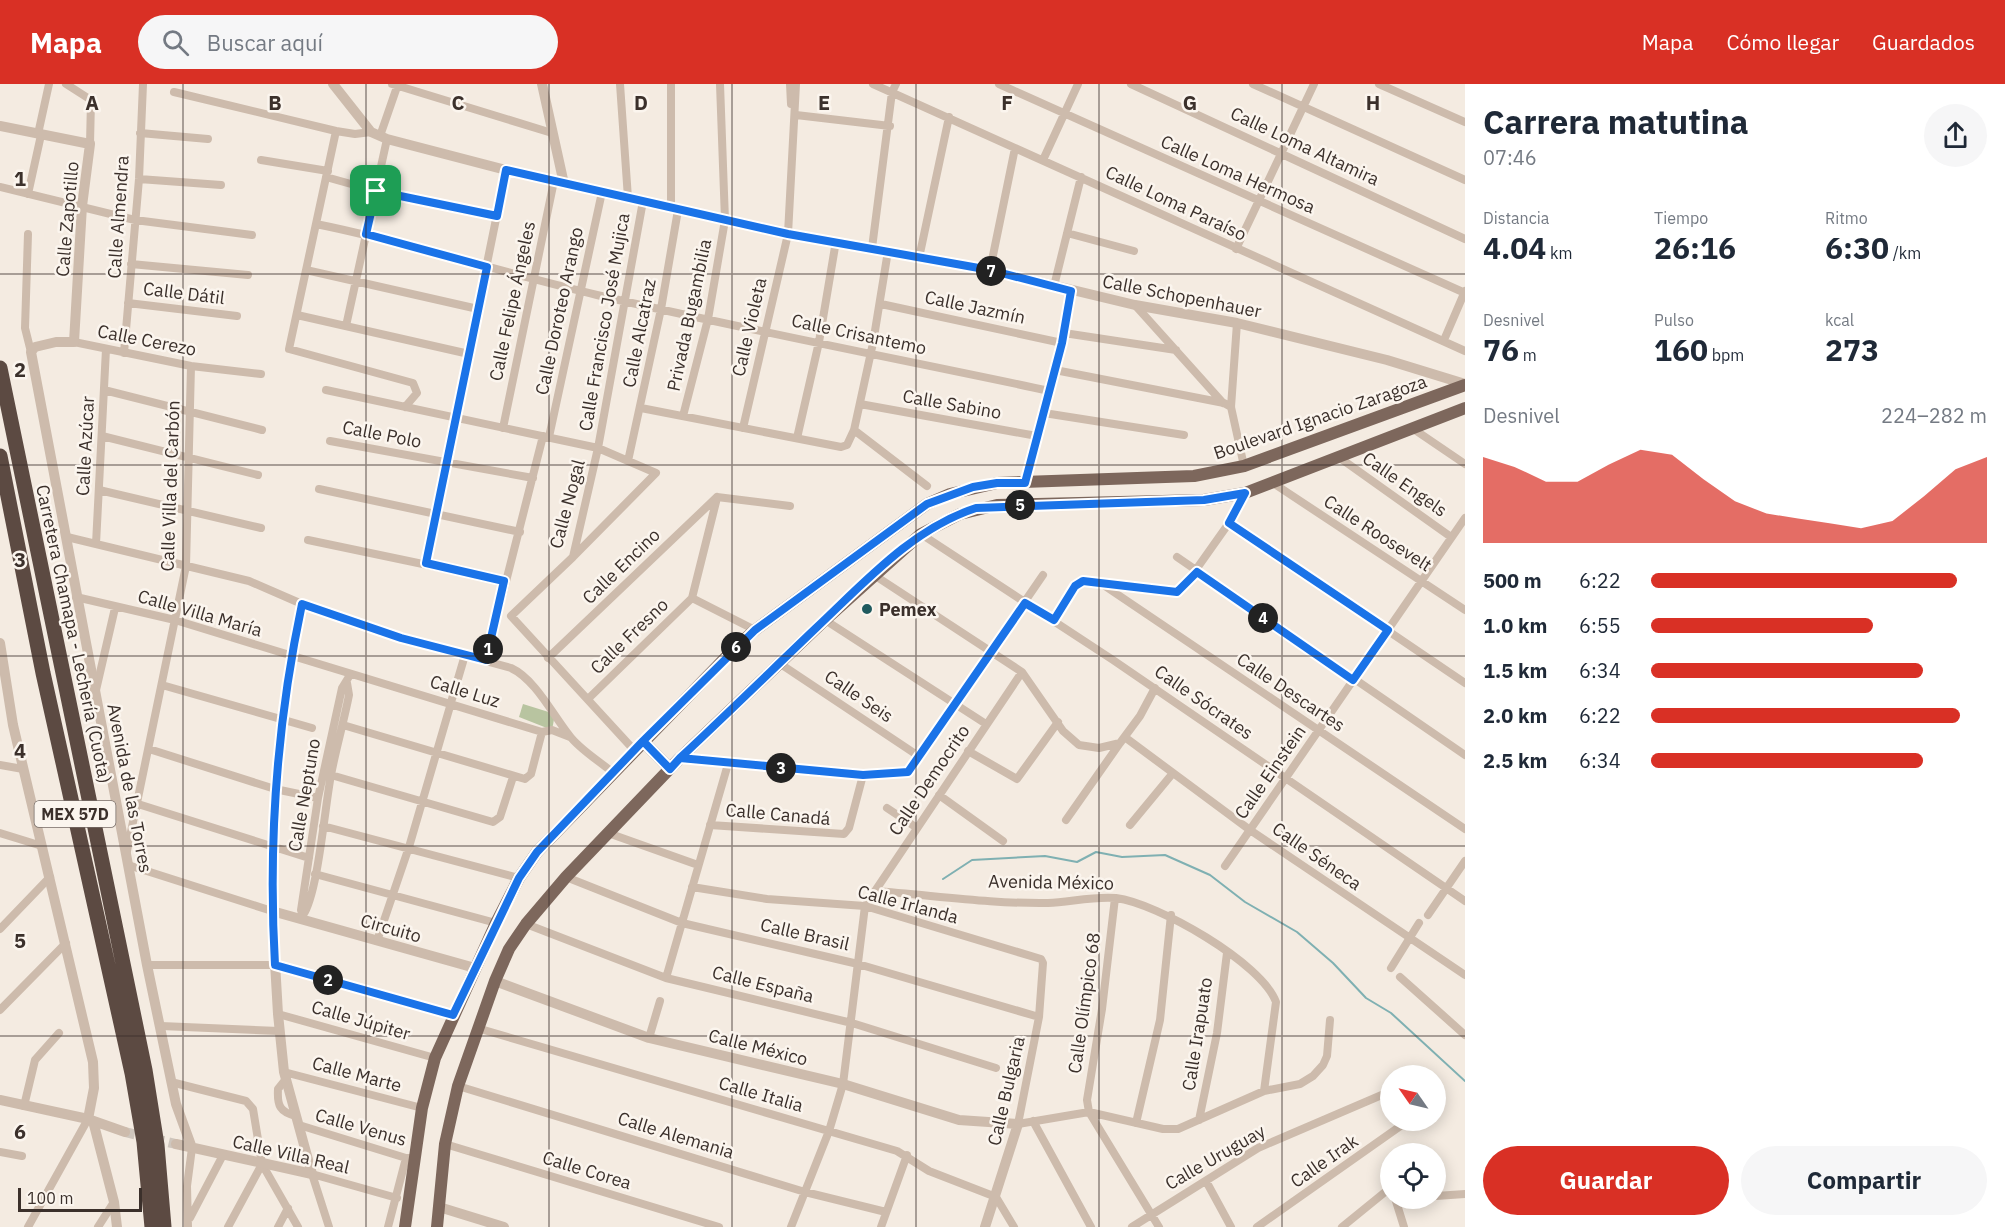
<!DOCTYPE html>
<html lang="es">
<meta charset="utf-8">
<style>
:root{--surface:#fff;--page:#f6f6f7;--text:#1f2937;--muted:#747a83;--accent:#d93025}
body{margin:0;font-family:"IBM Plex Sans",sans-serif;background:var(--page);color:var(--text);height:100vh;display:flex;flex-direction:column;font-size:22px;white-space:nowrap}
*{box-sizing:border-box;margin:0}
p{font-size:20px;color:var(--muted)}
.icon{flex:none;width:33px;height:33px;fill:none;stroke:currentColor;stroke-width:2;stroke-linecap:round;stroke-linejoin:round}
.map{position:relative;flex:1;overflow:hidden}
.sheet{display:flex;flex-direction:column;background:var(--surface);width:540px}
.sheet>*{flex:none}
.needle{width:39px;rotate:304deg}
.tools{position:absolute;left:1380px;top:981px;display:grid;gap:12px}
.tools a{display:grid;place-items:center;width:66px;height:66px;border-radius:50%;background:var(--surface);box-shadow:0 3px 15px #0003;font-size:30px}
.scale{position:absolute;left:18px;bottom:15px;width:124px;box-sizing:border-box;padding-left:6px;border:3px solid #3b302b;border-top:0;font-size:16px;line-height:21px;white-space:nowrap;color:#3b302b;-webkit-text-stroke:4px #fbf5ee;paint-order:stroke}
.pin{position:absolute;display:grid;place-items:center;width:51px;height:51px;color:#fff;margin:-26px;border-radius:12px;box-shadow:0 3px 9px #0006}
.km{position:absolute;width:30px;height:30px;margin:-15px;border-radius:50%;background:#222;color:#fff;font-size:16px;line-height:30px;text-align:center}
.round{display:grid;place-items:center;flex:none;width:63px;height:63px;border-radius:32px;background:var(--page)}
.head{display:flex;align-items:center;justify-content:space-between;height:102px;padding:0 18px}
h1{font-size:33px;font-weight:700;line-height:45px}
.stats{display:grid;grid-template-columns:repeat(3,1fr);gap:9px;height:102px;padding:6px 18px}
.stats div{display:grid;align-content:center}
.stats b{font-size:30px;font-weight:700}
.stats small{font-size:16px;font-weight:400}
.stats p{font-size:16px}
.chart{height:168px;padding:12px 18px}
.chart p{display:flex;justify-content:space-between}
.chart svg{width:100%;height:108px;margin-top:6px;fill:var(--accent);opacity:.7}
.primary-button{display:flex;gap:12px;margin-top:auto;padding:12px 18px}
.primary-button a{flex:1;height:69px;border-radius:36px;background:var(--accent);color:#fff;font-size:24px;font-weight:700;line-height:69px;text-align:center}
.primary-button a+a{background:var(--page);color:var(--text)}
ul{padding:0 18px;list-style:none;font-size:20px}
li{display:grid;grid-template-columns:96px 72px 1fr;align-items:center;height:45px}
li i{height:15px;border-radius:8px;background:var(--accent)}
header{display:flex;align-items:center;gap:36px;box-sizing:border-box;height:84px;padding:0 30px;background:var(--accent);color:#fff}
header strong{font-size:28px}
nav{display:flex;gap:33px;margin-inline-start:auto;font-size:21px}
.search{width:420px;height:54px;background:var(--page);display:flex;align-items:center;gap:15px;box-sizing:border-box;padding:0 21px;border-radius:33px;color:var(--muted);font-size:22px}
main{display:flex;flex:1;min-height:0}
.map>svg:first-child{display:block}
.green{fill:#b8c4a0}
.lines{fill:none;stroke-linecap:round;stroke-linejoin:round}
.stream{stroke:#7fb0b2;stroke-width:2}
.tertiary-tunnel{stroke:#cfc6bd;stroke-width:10;stroke-dasharray:10 5;stroke-linecap:butt}
.minor{stroke:#cdbbac;stroke-width:8}
.tertiary{stroke:#cdbbac;stroke-width:10}
.secondary{stroke:#a18a7d;stroke-width:12}
.primary{stroke:#7d675c;stroke-width:12}
.motorway{stroke:#5c4a42;stroke-width:15}
.route-casing{stroke:#fff;stroke-width:12}
.route{stroke:#1a73e8;stroke-width:8}
.grid{fill:none;stroke:#3b302b;stroke-width:1.5;stroke-opacity:0.55}
.poi-dot{fill:#1f5a5e;stroke:#fbf5ee;stroke-width:2}
.labels{text-anchor:middle;dominant-baseline:central;stroke-width:5;stroke-linejoin:round;paint-order:stroke}
.shield{fill:#fbf5ee;stroke:#756b66;stroke-width:1.5}
.shield-label{font-size:16px;font-weight:bold;fill:#3b302b}
.street-label{font-size:18px;fill:#3b302b;stroke:#fbf5ee}
.poi-label{font-size:18px;font-weight:bold;fill:#3b302b;stroke:#fbf5ee;text-anchor:start}
.grid-label{font-size:20px;text-anchor:middle;font-weight:bold;fill:#3b302b;stroke:#fbf5ee;stroke-width:5;stroke-linejoin:round;paint-order:stroke}
</style>
<header>
<strong>Mapa</strong>
<div class="search"><svg class="icon" aria-label="search" viewBox="0 0 24 24"><circle cx="10" cy="10" r="6"/><path d="M15 15l6 6"/></svg>Buscar aquí</div>
<nav><a>Mapa</a><a>Cómo llegar</a><a>Guardados</a></nav>
</header>
<main>
<div class="map">
<svg width="1465" height="1143" viewBox="0 0 1465 1143">
<rect width="100%" height="100%" fill="#f4ebe1"/>
<path class="green" d="M523 620 555 630 552 646 519 633Z"/>
<g class="lines">
<path class="stream" d="M943 795 972 776 1045 772 1077 778 1096 768 1122 773 1165 771 1210 791 1245 818 1297 848 1333 879 1366 914 1391 929 1465 997"/>
<path class="tertiary-tunnel" d="M125 1048 176 1060"/>
<path class="minor" d="M66 0 91 16 90 60
M392 0 552 49
M620 0 628 114
M671 0V124
M790 0 791 20
M873 0 1465 267
M999 0 1465 209
M1131 0 1465 155
M1253 0 1465 96
M1379 0 1465 38
M174 8 336 47 355 50 371 48
M796 31 890 42
M336 47 289 265 413 299 417 309 405 323
M140 49 208 55
M38 50 49 0
M380 52 398 0
M261 76 328 87
M1043 76 1078 0
M326 93 376 107 497 132
M139 95 221 101
M0 103 135 136 252 151
M28 110 41 51
M316 140C411 159 503 189 597 211 747 246 899 275 1050 307
M1067 149 1134 167
M28 150 25 244 31 268
M872 164 892 8 896 0
M1236 165 1314 0
M919 174 949 33
M131 180 248 191
M306 186 478 225
M990 186 1015 64
M1054 202 1081 93
M128 219 237 232
M881 220 1062 259
M1135 221 1223 319
M297 231 469 270
M1237 239 1231 323 1244 382
M346 242 387 55
M1064 249 1176 266
M1444 256 1465 207
M74 258 191 282 261 290
M124 269 139 95 143 0
M1055 286 1224 319 1231 323
M104 306 262 346
M326 306 598 364 656 389 573 473
M860 320 1037 352
M641 324 841 363 847 361 854 346 873 259 888 167
M1044 329 1184 351
M683 332 708 235 725 136 720 0
M503 344 554 97
M743 344 788 150 796 0
M1412 344 1465 380
M854 346 927 402
M102 352 258 391
M549 353 602 108
M797 354 819 258 836 157
M330 357 533 394
M1340 374 1451 453
M628 377 661 225 678 126
M1025 399 1062 259 1071 207
M1273 399 1465 526
M319 405 520 448
M99 406 261 444
M717 413 790 422
M1229 439 1465 599
M921 450 1113 576 1465 817
M67 453 249 497 302 520 401 554 511 584C535 595 553 631 569 651 579 665 598 676 612 688
M308 456 504 497
M96 460 106 265
M1177 473 1465 671
M426 479 506 86
M874 491 1022 588 1063 647 1079 661 1099 664 1120 659 1140 632 1155 604
M1099 498 1465 745
M76 513 175 536 542 648 552 646 570 653
M692 514 717 414
M692 514 755 546
M825 536 986 640
M1054 536 1075 502 1083 497 1171 508 1183 504 1229 439 1245 409
M548 574 717 413
M486 576 543 352
M779 579 920 673
M162 601 312 644
M96 606 115 524
M589 614 692 514
M452 615 465 571
M343 641 525 695 531 690 542 648
M1126 654 1250 746 1465 891
M149 665 275 705 318 714
M634 666 511 532 573 473 598 364 643 117
M968 667 1017 695 1058 638
M680 674 863 691 908 688 1043 491
M0 681 23 685
M331 691 493 738 500 733 513 693
M939 711 1003 757
M138 720 309 774
M887 724 917 744
M1066 736 1120 659
M710 741 844 750 849 744 863 691
M1130 741 1173 689
M323 742 519 794
M0 749 42 762
M608 749 698 781
M127 767 186 482 191 282
M128 781 272 827C272 724 280 621 302 520
M1225 782 1465 434
M315 790 496 839
M566 793 682 839 858 880 1039 933
M692 803 767 815 865 822 1041 875 1043 879 1039 933 1018 1040 1089 1028 1163 1045H1178L1264 1007 1300 1000 1313 992 1323 981 1327 972 1330 936
M875 807C931 811 993 820 1048 819 1070 818 1094 812 1116 814 1157 819 1262 879 1276 918L1264 1007
M1115 814 1102 925 1087 1016 1089 1028 1159 1143
M303 831C318 810 325 721 331 691 336 664 344 637 349 611L347 599
M1428 831 1465 777
M304 836 301 826 318 714 342 604 350 591
M526 840 666 894 852 939 996 984
M0 845 50 793
M377 857 409 763 451 619
M147 881H275L453 931
M1391 884 1419 839
M1400 893 1465 951
M666 894 728 680
M0 926 66 859
M278 930 435 974
M161 942 279 947
M477 944 897 1067 929 1087 996 1113 1014 1143
M649 954 660 917
M284 988 422 1024
M286 995 278 1005C277 1022 280 1028 296 1032
M171 998 246 1017 253 1025 262 1080 228 1143
M458 1002 805 1108 886 1128
M24 1022 35 976 59 949
M1199 1036 1217 949 1227 869
M1033 1037 1091 1143
M1136 1039 1160 936 1171 831
M299 1041 406 1074H415
M445 1060 719 1143
M0 1068 22 1072
M262 1080 298 1143
M312 1090 397 1114
M312 1090 329 1143
M1206 1097 1231 1143
M1436 1112 1465 1110
M1395 1114 1404 1143
M190 1134 223 1071
M28 1143 88 1035
M98 1143 114 1118
M188 1143 187 1102 192 1064
M278 1143 288 1124
M388 1143 406 1074
M791 1143 829 1047 843 1000 865 822 1022 588
M881 1143 907 1071
M1132 1143 1258 1064 1384 1010
M1257 1143 1409 1036
M1342 1143 1390 1104"/>
<path class="tertiary" d="M333 0 371 48 387 55 506 86 788 150 990 186 1135 221 1237 239 1387 276 1465 300
M542 0 564 100
M0 42 90 60 82 122 74 258H56L35 263 31 268 147 881 176 1020 192 1064
M0 559 13 641 93 978 94 1004 88 1035
M495 897 649 954 843 1000 959 1036 1018 1040 985 1143
M0 1016 88 1035 125 1048
M93 1037 114 1118 117 1143
M176 1060 312 1090 284 988 278 930 272 827 475 884
M439 1123 504 1143"/>
<path class="secondary" d="M643 657 670 685"/>
<path class="primary" d="M405 1143 422 1024 435 974 496 839 519 794 537 768 736 563 755 546 927 420 950 410 997 399 1194 392 1244 382 1465 301
M437 1143 445 1060 458 1002 495 897 509 865 526 840 566 793 680 674 825 536 921 450 960 430 997 421 1204 416 1245 409 1465 324"/>
<path class="motorway" d="M0 284 145 986 157 1061 164 1143
M0 372 43 589 132 989 144 1058 152 1143"/>
</g>
<g class="lines">
<defs>
<path id="route" d="M376 107 366 150 487 183 426 479 504 497 486 576 401 554 302 520C277 638 268 760 275 881L453 931 519 794 537 768 643 657 670 685 680 674 863 691 908 688 1025 519 1054 536 1075 502 1083 497 1177 508 1197 488 1353 596 1388 546 1229 439 1245 409 1204 416 976 424C912 445 865 498 816 544 771 587 726 631 680 674L670 685 643 657 755 546 927 420 973 403 997 399H1025L1062 259 1071 207 990 186 788 150 506 86 497 132 376 107"/>
</defs>
<use href="#route" class="route-casing"/>
<use href="#route" class="route"/>
</g>
<path class="grid" d="M183 0V1143M366 0V1143M549 0V1143M732 0V1143M916 0V1143M1099 0V1143M1282 0V1143M0 190H1465M0 381H1465M0 572H1465M0 762H1465M0 952H1465"/>
<circle class="poi-dot" cx="867" cy="525" r="6"/>
<g class="labels">
<rect class="shield" x="34.5" y="717" width="81" height="26" rx="4.5"/>
<g class="shield-label">
<text x="75" y="730">MEX 57D</text>
</g>
<g class="street-label">
<text transform="translate(1305 62) rotate(25)">Calle Loma Altamira</text>
<text transform="translate(1238 90) rotate(24)">Calle Loma Hermosa</text>
<text transform="translate(1176 119) rotate(25)">Calle Loma Paraíso</text>
<text transform="translate(118 133) rotate(-86)">Calle Almendra</text>
<text transform="translate(67 135) rotate(-85)">Calle Zapotillo</text>
<text transform="translate(184 209) rotate(7)">Calle Dátil</text>
<text transform="translate(1182 212) rotate(11)">Calle Schopenhauer</text>
<text transform="translate(512 217) rotate(-78)">Calle Felipe Ángeles</text>
<text transform="translate(975 223) rotate(12)">Calle Jazmín</text>
<text transform="translate(559 227) rotate(-78)">Calle Doroteo Arango</text>
<text transform="translate(689 231) rotate(-78)">Privada Bugambilia</text>
<text transform="translate(604 238) rotate(-80)">Calle Francisco José Mujica</text>
<text transform="translate(749 243) rotate(-77)">Calle Violeta</text>
<text transform="translate(639 249) rotate(-79)">Calle Alcatraz</text>
<text transform="translate(859 250) rotate(12)">Calle Crisantemo</text>
<text transform="translate(147 256) rotate(11)">Calle Cerezo</text>
<text transform="translate(952 320) rotate(10)">Calle Sabino</text>
<text transform="translate(1320 333) rotate(-19)">Boulevard Ignacio Zaragoza</text>
<text transform="translate(382 350) rotate(11)">Calle Polo</text>
<text transform="translate(85 362) rotate(-87)">Calle Azúcar</text>
<text transform="translate(1405 400) rotate(35)">Calle Engels</text>
<text transform="translate(170 402) rotate(-88)">Calle Villa del Carbón</text>
<text transform="translate(567 420) rotate(-75)">Calle Nogal</text>
<text transform="translate(1378 449) rotate(33)">Calle Roosevelt</text>
<text transform="translate(621 482) rotate(-44)">Calle Encino</text>
<text transform="translate(200 529) rotate(16)">Calle Villa María</text>
<text transform="translate(74 550) rotate(78)">Carretera Chamapa - Lechería (Cuota)</text>
<text transform="translate(629 552) rotate(-44)">Calle Fresno</text>
<text transform="translate(465 607) rotate(17)">Calle Luz</text>
<text transform="translate(1291 608) rotate(34)">Calle Descartes</text>
<text transform="translate(859 612) rotate(34)">Calle Seis</text>
<text transform="translate(1204 618) rotate(35)">Calle Sócrates</text>
<text transform="translate(1270 688) rotate(-55)">Calle Einstein</text>
<text transform="translate(929 696) rotate(-56)">Calle Democrito</text>
<text transform="translate(130 704) rotate(79)">Avenida de las Torres</text>
<text transform="translate(304 711) rotate(-80)">Calle Neptuno</text>
<text transform="translate(778 730) rotate(5)">Calle Canadá</text>
<text transform="translate(1317 772) rotate(35)">Calle Séneca</text>
<text transform="translate(1051 798) rotate(1)">Avenida México</text>
<text transform="translate(908 820) rotate(15)">Calle Irlanda</text>
<text transform="translate(391 844) rotate(16)">Circuito</text>
<text transform="translate(805 850) rotate(13)">Calle Brasil</text>
<text transform="translate(763 900) rotate(14)">Calle España</text>
<text transform="translate(1084 919) rotate(-82)">Calle Olímpico 68</text>
<text transform="translate(361 936) rotate(16)">Calle Júpiter</text>
<text transform="translate(1197 950) rotate(-81)">Calle Irapuato</text>
<text transform="translate(758 963) rotate(14)">Calle México</text>
<text transform="translate(357 990) rotate(15)">Calle Marte</text>
<text transform="translate(1006 1007) rotate(-77)">Calle Bulgaria</text>
<text transform="translate(761 1010) rotate(16)">Calle Italia</text>
<text transform="translate(361 1043) rotate(16)">Calle Venus</text>
<text transform="translate(676 1051) rotate(17)">Calle Alemania</text>
<text transform="translate(291 1070) rotate(13)">Calle Villa Real</text>
<text transform="translate(1215 1073) rotate(-30)">Calle Uruguay</text>
<text transform="translate(1324 1077) rotate(-35)">Calle Irak</text>
<text transform="translate(587 1086) rotate(17)">Calle Corea</text>
</g>
<g class="poi-label">
<text x="879" y="525">Pemex</text>
</g>
</g>
<g class="grid-label">
<text x="92" y="26">A</text>
<text x="275" y="26">B</text>
<text x="458" y="26">C</text>
<text x="641" y="26">D</text>
<text x="824" y="26">E</text>
<text x="1007" y="26">F</text>
<text x="1190" y="26">G</text>
<text x="1373" y="26">H</text>
<text x="20" y="102">1</text>
<text x="20" y="293">2</text>
<text x="20" y="483">3</text>
<text x="20" y="674">4</text>
<text x="20" y="864">5</text>
<text x="20" y="1055">6</text>
</g>
</svg>
<div class="tools">
<a><svg class="needle" viewBox="-14 -14 28 28"><path d="M0-13l5 13h-10z" fill="#e53935"/><path d="M0 13l5-13h-10z" fill="#747a83"/></svg></a>
<a><svg class="icon" aria-label="locate" viewBox="0 0 24 24"><circle cx="12" cy="12" r="6"/><path d="M12 2v4M12 18v4M2 12h4M18 12h4"/></svg></a>
</div>
<div class="scale">100 m</div>
<div class="pin" style="left:376px;top:107px;background:#1e9e55"><svg class="icon" aria-label="arrive" viewBox="0 0 24 24"><path d="M6 21V4h12l-3 4 3 4H6"/></svg></div>
<b class="km" style="left:488px;top:565px">1</b>
<b class="km" style="left:328px;top:896px">2</b>
<b class="km" style="left:781px;top:684px">3</b>
<b class="km" style="left:1263px;top:534px">4</b>
<b class="km" style="left:1020px;top:421px">5</b>
<b class="km" style="left:736px;top:563px">6</b>
<b class="km" style="left:991px;top:187px">7</b>
</div>
<section class="sheet">
<div class="head"><div><h1>Carrera matutina</h1><p>07:46</p></div><a class="round"><svg class="icon" aria-label="share" viewBox="0 0 24 24"><path d="M12 15V3M7 8l5-5 5 5M5 13v7h14v-7"/></svg></a></div>
<div class="stats">
<div><p>Distancia</p><b>4.04<small> km</small></b></div>
<div><p>Tiempo</p><b>26:16</b></div>
<div><p>Ritmo</p><b>6:30<small> /km</small></b></div>
</div>
<div class="stats">
<div><p>Desnivel</p><b>76<small> m</small></b></div>
<div><p>Pulso</p><b>160<small> bpm</small></b></div>
<div><p>kcal</p><b>273</b></div>
</div>
<div class="chart"><p><span>Desnivel</span>224–282 m</p>
<svg viewBox="0 0 160 44" preserveAspectRatio="none"><path d="M0 44V9L10 13L20 19L30 19L40 12L50 6L60 8L70 18L80 27L90 32L100 34L110 36L120 38L130 35L140 25L150 14L160 9V44z"/></svg>
</div>
<ul>
<li><b>500 m</b>6:22<i style="width:91%"></i></li>
<li><b>1.0 km</b>6:55<i style="width:66%"></i></li>
<li><b>1.5 km</b>6:34<i style="width:81%"></i></li>
<li><b>2.0 km</b>6:22<i style="width:92%"></i></li>
<li><b>2.5 km</b>6:34<i style="width:81%"></i></li>
</ul>
<div class="primary-button"><a>Guardar</a><a>Compartir</a></div>
</section>
</main>
